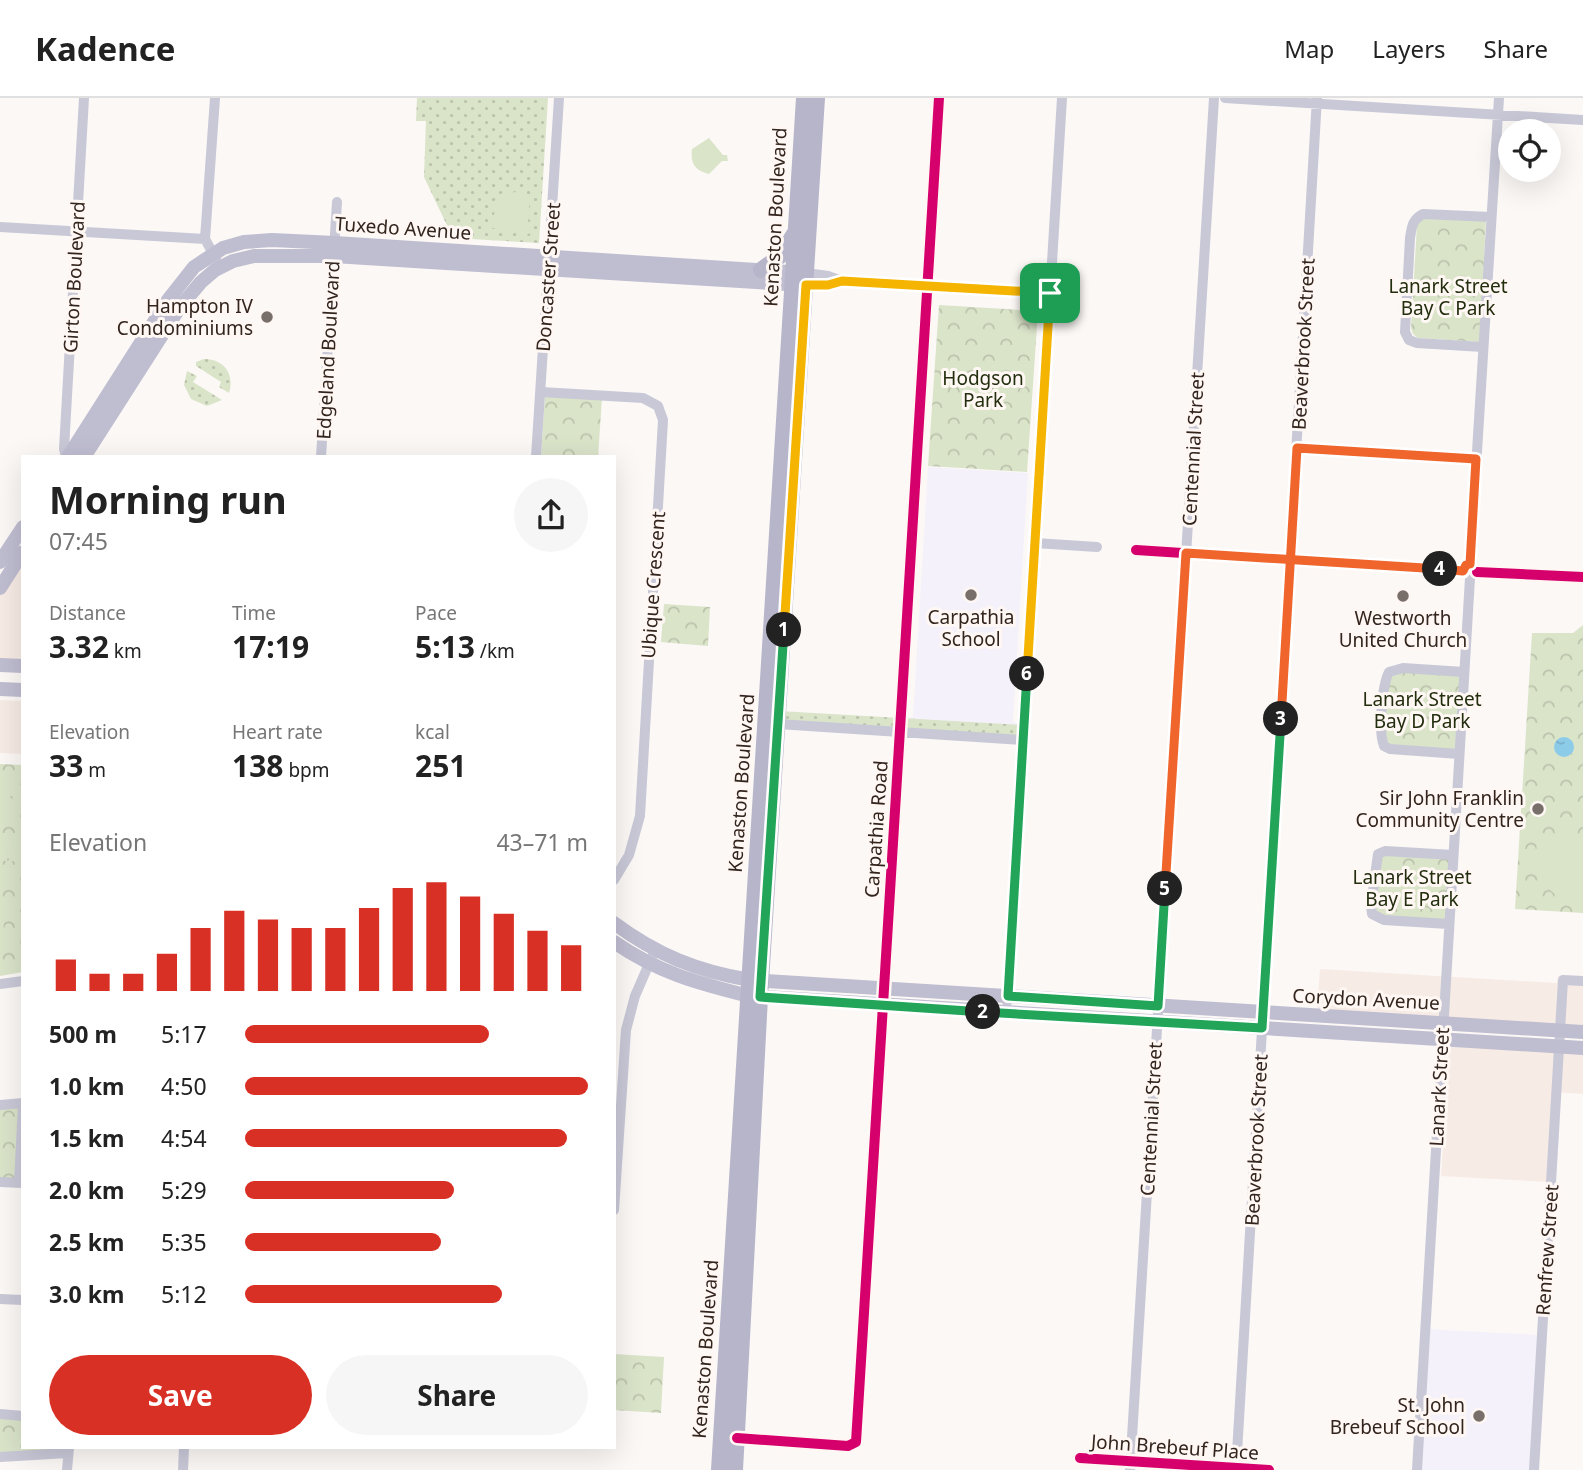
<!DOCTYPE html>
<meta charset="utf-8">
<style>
:root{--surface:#fff;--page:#f6f6f6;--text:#222;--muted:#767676;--line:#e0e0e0;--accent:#d93025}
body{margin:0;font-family:"Noto Sans",sans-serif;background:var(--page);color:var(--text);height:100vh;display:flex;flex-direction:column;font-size:26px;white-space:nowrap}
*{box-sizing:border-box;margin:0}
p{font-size:23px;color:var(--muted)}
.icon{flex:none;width:38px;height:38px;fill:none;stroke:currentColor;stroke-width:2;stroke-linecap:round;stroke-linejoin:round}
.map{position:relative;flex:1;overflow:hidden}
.side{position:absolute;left:21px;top:357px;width:595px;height:994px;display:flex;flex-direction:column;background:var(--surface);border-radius:0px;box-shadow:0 7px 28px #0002}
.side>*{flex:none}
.controls{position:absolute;left:1498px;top:21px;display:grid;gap:14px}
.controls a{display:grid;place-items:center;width:63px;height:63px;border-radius:50%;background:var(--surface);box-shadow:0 7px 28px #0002;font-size:35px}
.pin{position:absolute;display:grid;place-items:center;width:60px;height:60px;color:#fff;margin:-30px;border-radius:14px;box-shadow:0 4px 10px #0006}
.km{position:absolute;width:35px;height:35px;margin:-18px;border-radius:50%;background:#222;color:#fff;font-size:19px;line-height:35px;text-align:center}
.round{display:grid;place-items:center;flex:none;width:74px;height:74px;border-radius:37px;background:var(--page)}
.headline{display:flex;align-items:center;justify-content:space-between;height:119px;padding:0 28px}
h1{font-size:38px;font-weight:700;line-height:52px}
.metrics{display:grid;grid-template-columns:repeat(3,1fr);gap:10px;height:119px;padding:7px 28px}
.metrics div{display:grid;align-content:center}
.metrics b{font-size:30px;font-weight:700}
.metrics small{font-size:19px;font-weight:400}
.metrics p{font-size:19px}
.chart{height:196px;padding:14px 28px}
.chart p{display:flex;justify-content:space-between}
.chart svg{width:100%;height:126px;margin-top:7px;stroke:var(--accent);stroke-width:6}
.primary-button{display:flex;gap:14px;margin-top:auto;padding:14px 28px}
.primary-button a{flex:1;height:80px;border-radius:42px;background:var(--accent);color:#fff;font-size:28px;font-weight:700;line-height:80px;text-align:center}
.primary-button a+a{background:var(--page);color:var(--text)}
ul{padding:0 28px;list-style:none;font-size:23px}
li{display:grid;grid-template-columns:112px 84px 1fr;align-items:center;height:52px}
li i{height:18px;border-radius:9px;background:var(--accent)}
header{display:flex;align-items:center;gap:42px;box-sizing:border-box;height:98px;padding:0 35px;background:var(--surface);border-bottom:2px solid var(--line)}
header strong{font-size:33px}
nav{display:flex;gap:38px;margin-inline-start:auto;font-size:24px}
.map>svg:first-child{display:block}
.built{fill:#f7ebe5}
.education{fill:#f5f1fa}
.grass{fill:url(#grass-dots)}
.park{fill:url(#park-crowns)}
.pitch{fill:#dae4c9}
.water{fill:url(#water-ripples)}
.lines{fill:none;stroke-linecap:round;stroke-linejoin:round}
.minor{stroke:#c8c8d7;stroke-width:10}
.secondary{stroke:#bfbdd0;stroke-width:14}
.primary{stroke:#b7b5ca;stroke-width:16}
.cycleway-casing{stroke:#fff7f3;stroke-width:15}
.cycleway{stroke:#d6006c;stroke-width:10}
.split-1-casing{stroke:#fff;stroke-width:14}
.split-2-casing{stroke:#fff;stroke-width:14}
.split-3-casing{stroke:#fff;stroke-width:14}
.split-4-casing{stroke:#fff;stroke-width:14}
.split-5-casing{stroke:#fff;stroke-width:14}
.split-6-casing{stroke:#fff;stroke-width:14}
.split-7-casing{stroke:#fff;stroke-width:14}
.split-1{stroke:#f5b400;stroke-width:9}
.split-2{stroke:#22a559;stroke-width:9}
.split-3{stroke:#22a559;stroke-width:9}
.split-4{stroke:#f0652b;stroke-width:9}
.split-5{stroke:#f0652b;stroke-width:9}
.split-6{stroke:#22a559;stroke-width:9}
.split-7{stroke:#f5b400;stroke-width:9}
.poi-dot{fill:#796f6a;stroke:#fff7f3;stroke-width:2.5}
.labels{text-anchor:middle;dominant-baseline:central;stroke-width:6;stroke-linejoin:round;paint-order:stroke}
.street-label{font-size:19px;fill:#33251e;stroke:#fff7f3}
.park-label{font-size:19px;fill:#222e0e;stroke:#fff7f3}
.poi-label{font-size:19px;fill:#33251e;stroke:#fff7f3;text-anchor:end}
</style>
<header>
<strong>Kadence</strong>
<nav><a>Map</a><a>Layers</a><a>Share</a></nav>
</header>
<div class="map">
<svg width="1583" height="1372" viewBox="0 0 1583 1372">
<defs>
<pattern id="grass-dots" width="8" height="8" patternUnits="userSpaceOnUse" patternTransform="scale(1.75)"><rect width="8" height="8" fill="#dae4c9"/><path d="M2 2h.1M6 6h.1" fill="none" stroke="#bcc3ac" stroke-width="1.8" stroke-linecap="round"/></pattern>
<pattern id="park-crowns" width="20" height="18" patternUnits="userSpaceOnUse" patternTransform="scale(1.75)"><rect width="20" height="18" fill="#dae4c9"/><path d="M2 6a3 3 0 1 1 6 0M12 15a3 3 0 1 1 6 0" fill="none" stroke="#bcc3ac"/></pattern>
<pattern id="water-ripples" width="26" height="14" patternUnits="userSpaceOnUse" patternTransform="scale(1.75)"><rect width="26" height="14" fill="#8dcce9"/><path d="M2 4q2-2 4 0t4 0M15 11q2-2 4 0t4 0" fill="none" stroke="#7aafc7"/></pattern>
</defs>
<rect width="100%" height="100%" fill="#fcf8f6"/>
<path class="built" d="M23 454V564L0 562V490Z
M0 602 23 603V656L0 655Z
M1320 871 1557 885 1558 878 1583 880V929L1317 914Z
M1449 946 1583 954V996L1553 994 1548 1084 1441 1078Z"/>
<path class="education" d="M928 369 1028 375 1013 624 1024 627 1023 642 900 619H913Z
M1425 1231 1541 1237 1534 1372H1417Z"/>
<path class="grass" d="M417 0H548L539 145 453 140 424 79 426 23H416Z
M204 261C224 261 235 276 229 295L219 289 221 284 196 268V264Z
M187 273 197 278 193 284 222 302 207 308 191 301 184 287Z
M779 613 1024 627 1023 642 778 626Z"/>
<path class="park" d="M1424 120 1486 122 1480 244 1418 240 1413 236 1411 230 1417 127Z
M939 207 1038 213 1027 374 928 368Z
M545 297 602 300 598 359H541Z
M664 506 710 509 708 548 661 544Z
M1583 527V815L1515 811 1532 535H1573Z
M1389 574H1464L1459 656 1390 651 1381 636Z
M0 666 23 667V874L0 878Z
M1378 756 1453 757 1448 826 1384 822 1371 808Z
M23 1005 19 1085 0 1084V1007Z
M614 1256 664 1259 661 1315 614 1312Z
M0 1317 23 1318V1349H69L68 1355 0 1359Z"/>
<path class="pitch" d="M709 40 723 57H727L728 63H722L709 76C695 73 690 65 692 51Z
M515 94 530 98 528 126 533 132 526 138 522 133 492 130 496 104 505 96Z
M0 686H11L10 715H0Z
M13 687H23V715H12Z
M0 735H9L7 763H0Z
M11 735 23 736 22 764 9 763Z
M1583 736V808C1542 799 1537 776 1536 738Z
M0 799 6 805 0 865Z"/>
<path class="water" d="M1554 649a10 10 0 1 1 20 0a10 10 0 1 1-20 0Z"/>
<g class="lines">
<path class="minor" d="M215 0 205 141 216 161
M1225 0 1583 22
M0 129 205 141
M806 175 828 178 842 183
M806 187H828L842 183 1050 195
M1483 249 1417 245 1409 242 1405 234 1410 140C1412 128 1412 122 1423 116L1491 119
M541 294 643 300 658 308 663 322 640 718 629 757 614 782
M1297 350 1476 361
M66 359 64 351 84 0
M321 359 337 104
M536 359 559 0
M1035 445 1097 449
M1136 452 1463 473
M1470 466 1499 0
M1477 474 1583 479
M778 626 1023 642
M1459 656 1390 651 1384 648C1378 634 1382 587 1389 574L1403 570 1464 574
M1448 826 1384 822 1372 816 1371 808 1378 756 1385 753 1453 757
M0 886 23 883
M1007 904 1062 0
M0 1007 23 1005
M0 1084 22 1085
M19 1085 23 1006
M614 1112 626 932 635 898 655 852
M0 1201 23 1202
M0 1316 23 1318
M737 1340 848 1348 856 1344 939 0
M0 1359 68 1355
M1080 1360 1269 1372
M67 1372 69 1350
M183 1372 184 1349
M1130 1372 1214 0
M1236 1372 1317 0
M1417 1372 1470 480
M1534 1372 1563 882 1583 883"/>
<path class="secondary" d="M68 359 168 202 194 169 223 150 244 144 272 142 335 145 804 175
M84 359 180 209 201 184 215 172 233 163 254 158H334L803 187
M0 464 23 429
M0 490 23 454
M0 567 23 568
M0 591 23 592
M614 825C657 857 697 873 750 882L1583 934
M614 844C659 875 697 885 749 898L1583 950"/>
<path class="primary" d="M761 172 780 158 794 136
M719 1372 804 0
M735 1372 760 899 817 0"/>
<defs>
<path id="cycleway" d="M1136 452 1463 473
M1477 474 1583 479
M737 1340 848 1348 856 1344 939 0
M1080 1360 1269 1372"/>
</defs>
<use href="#cycleway" class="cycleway-casing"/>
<use href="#cycleway" class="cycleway"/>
</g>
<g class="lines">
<defs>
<path id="split-1" d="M784 532 806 187H828L842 183 1050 195"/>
<path id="split-2" d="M784 532 760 899 983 914"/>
<path id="split-3" d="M983 914 1262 930 1281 621"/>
<path id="split-4" d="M1281 621 1297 350 1476 361 1470 466 1466 467 1463 473 1440 471"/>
<path id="split-5" d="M1165 791 1186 455 1440 471"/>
<path id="split-6" d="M1027 576 1008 898 1158 908 1165 791"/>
<path id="split-7" d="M1027 576 1050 195"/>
</defs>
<use href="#split-1" class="split-1-casing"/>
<use href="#split-2" class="split-2-casing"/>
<use href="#split-3" class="split-3-casing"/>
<use href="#split-4" class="split-4-casing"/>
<use href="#split-5" class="split-5-casing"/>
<use href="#split-6" class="split-6-casing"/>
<use href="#split-7" class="split-7-casing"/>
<use href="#split-1" class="split-1"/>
<use href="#split-2" class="split-2"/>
<use href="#split-3" class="split-3"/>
<use href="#split-4" class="split-4"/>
<use href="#split-5" class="split-5"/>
<use href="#split-6" class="split-6"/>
<use href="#split-7" class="split-7"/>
</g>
<g class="poi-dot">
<circle cx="267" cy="219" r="7"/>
<circle cx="971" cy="497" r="7"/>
<circle cx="1403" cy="498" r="7"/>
<circle cx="1538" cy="711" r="7"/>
<circle cx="1479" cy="1318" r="7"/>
</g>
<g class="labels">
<g class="street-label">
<text transform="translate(775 119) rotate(-87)">Kenaston Boulevard</text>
<text transform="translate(403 130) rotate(4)">Tuxedo Avenue</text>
<text transform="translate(74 179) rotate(-87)">Girton Boulevard</text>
<text transform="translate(548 179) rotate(-86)">Doncaster Street</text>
<text transform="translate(1303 246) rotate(-87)">Beaverbrook Street</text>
<text transform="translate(328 252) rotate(-87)">Edgeland Boulevard</text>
<text transform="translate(1193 351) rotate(-87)">Centennial Street</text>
<text transform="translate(653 487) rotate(-86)">Ubique Crescent</text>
<text transform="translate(741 685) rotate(-86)">Kenaston Boulevard</text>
<text transform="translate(876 731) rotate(-86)">Carpathia Road</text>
<text transform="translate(1366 901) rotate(3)">Corydon Avenue</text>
<text transform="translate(1439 989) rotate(-87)">Lanark Street</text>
<text transform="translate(1151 1021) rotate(-87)">Centennial Street</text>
<text transform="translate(1256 1042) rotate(-87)">Beaverbrook Street</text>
<text transform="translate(1547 1152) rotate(-86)">Renfrew Street</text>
<text transform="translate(705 1251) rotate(-86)">Kenaston Boulevard</text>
<text transform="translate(1175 1349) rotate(4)">John Brebeuf Place</text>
</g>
<g class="park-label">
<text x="1448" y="188">Lanark Street<tspan x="1448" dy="22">Bay C Park</tspan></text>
<text x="983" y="280">Hodgson<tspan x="983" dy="22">Park</tspan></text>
<text x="1422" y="601">Lanark Street<tspan x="1422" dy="22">Bay D Park</tspan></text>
<text x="1412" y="779">Lanark Street<tspan x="1412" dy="22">Bay E Park</tspan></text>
</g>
<g class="poi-label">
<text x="253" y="208">Hampton IV<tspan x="253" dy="22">Condominiums</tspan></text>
<text x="971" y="519" text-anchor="middle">Carpathia<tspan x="971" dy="22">School</tspan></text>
<text x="1403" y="520" text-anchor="middle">Westworth<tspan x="1403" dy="22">United Church</tspan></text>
<text x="1524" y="700">Sir John Franklin<tspan x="1524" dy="22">Community Centre</tspan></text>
<text x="1465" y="1307">St. John<tspan x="1465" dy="22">Brebeuf School</tspan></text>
</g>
</g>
</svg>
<div class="controls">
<a><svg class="icon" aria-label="locate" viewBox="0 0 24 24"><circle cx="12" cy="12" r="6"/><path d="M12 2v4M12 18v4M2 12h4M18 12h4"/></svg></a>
</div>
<div class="pin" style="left:1050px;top:195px;background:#1e9e55"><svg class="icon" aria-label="arrive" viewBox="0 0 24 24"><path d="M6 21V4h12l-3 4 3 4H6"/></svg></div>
<b class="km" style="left:784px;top:532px">1</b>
<b class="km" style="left:983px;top:914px">2</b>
<b class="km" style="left:1281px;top:621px">3</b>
<b class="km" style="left:1440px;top:471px">4</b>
<b class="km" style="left:1165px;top:791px">5</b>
<b class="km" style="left:1027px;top:576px">6</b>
<section class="side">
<div class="headline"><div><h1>Morning run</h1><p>07:45</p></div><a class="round"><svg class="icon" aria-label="share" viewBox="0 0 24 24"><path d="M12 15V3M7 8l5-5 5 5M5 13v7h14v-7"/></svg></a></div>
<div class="metrics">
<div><p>Distance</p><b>3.32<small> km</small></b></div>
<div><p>Time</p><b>17:19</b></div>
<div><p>Pace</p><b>5:13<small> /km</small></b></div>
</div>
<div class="metrics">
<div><p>Elevation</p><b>33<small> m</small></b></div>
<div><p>Heart rate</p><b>138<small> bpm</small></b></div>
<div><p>kcal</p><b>251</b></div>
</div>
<div class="chart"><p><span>Elevation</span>43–71 m</p>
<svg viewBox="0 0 160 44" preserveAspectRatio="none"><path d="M5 44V33M15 44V38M25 44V38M35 44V31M45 44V22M55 44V16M65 44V19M75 44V22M85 44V22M95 44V15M105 44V8M115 44V6M125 44V11M135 44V17M145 44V23M155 44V28"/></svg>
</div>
<ul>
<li><b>500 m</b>5:17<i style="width:71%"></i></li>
<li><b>1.0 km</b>4:50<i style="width:100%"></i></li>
<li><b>1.5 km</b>4:54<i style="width:94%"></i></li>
<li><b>2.0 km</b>5:29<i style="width:61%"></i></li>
<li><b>2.5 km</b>5:35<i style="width:57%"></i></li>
<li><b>3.0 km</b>5:12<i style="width:75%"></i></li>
</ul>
<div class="primary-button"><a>Save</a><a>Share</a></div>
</section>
</div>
